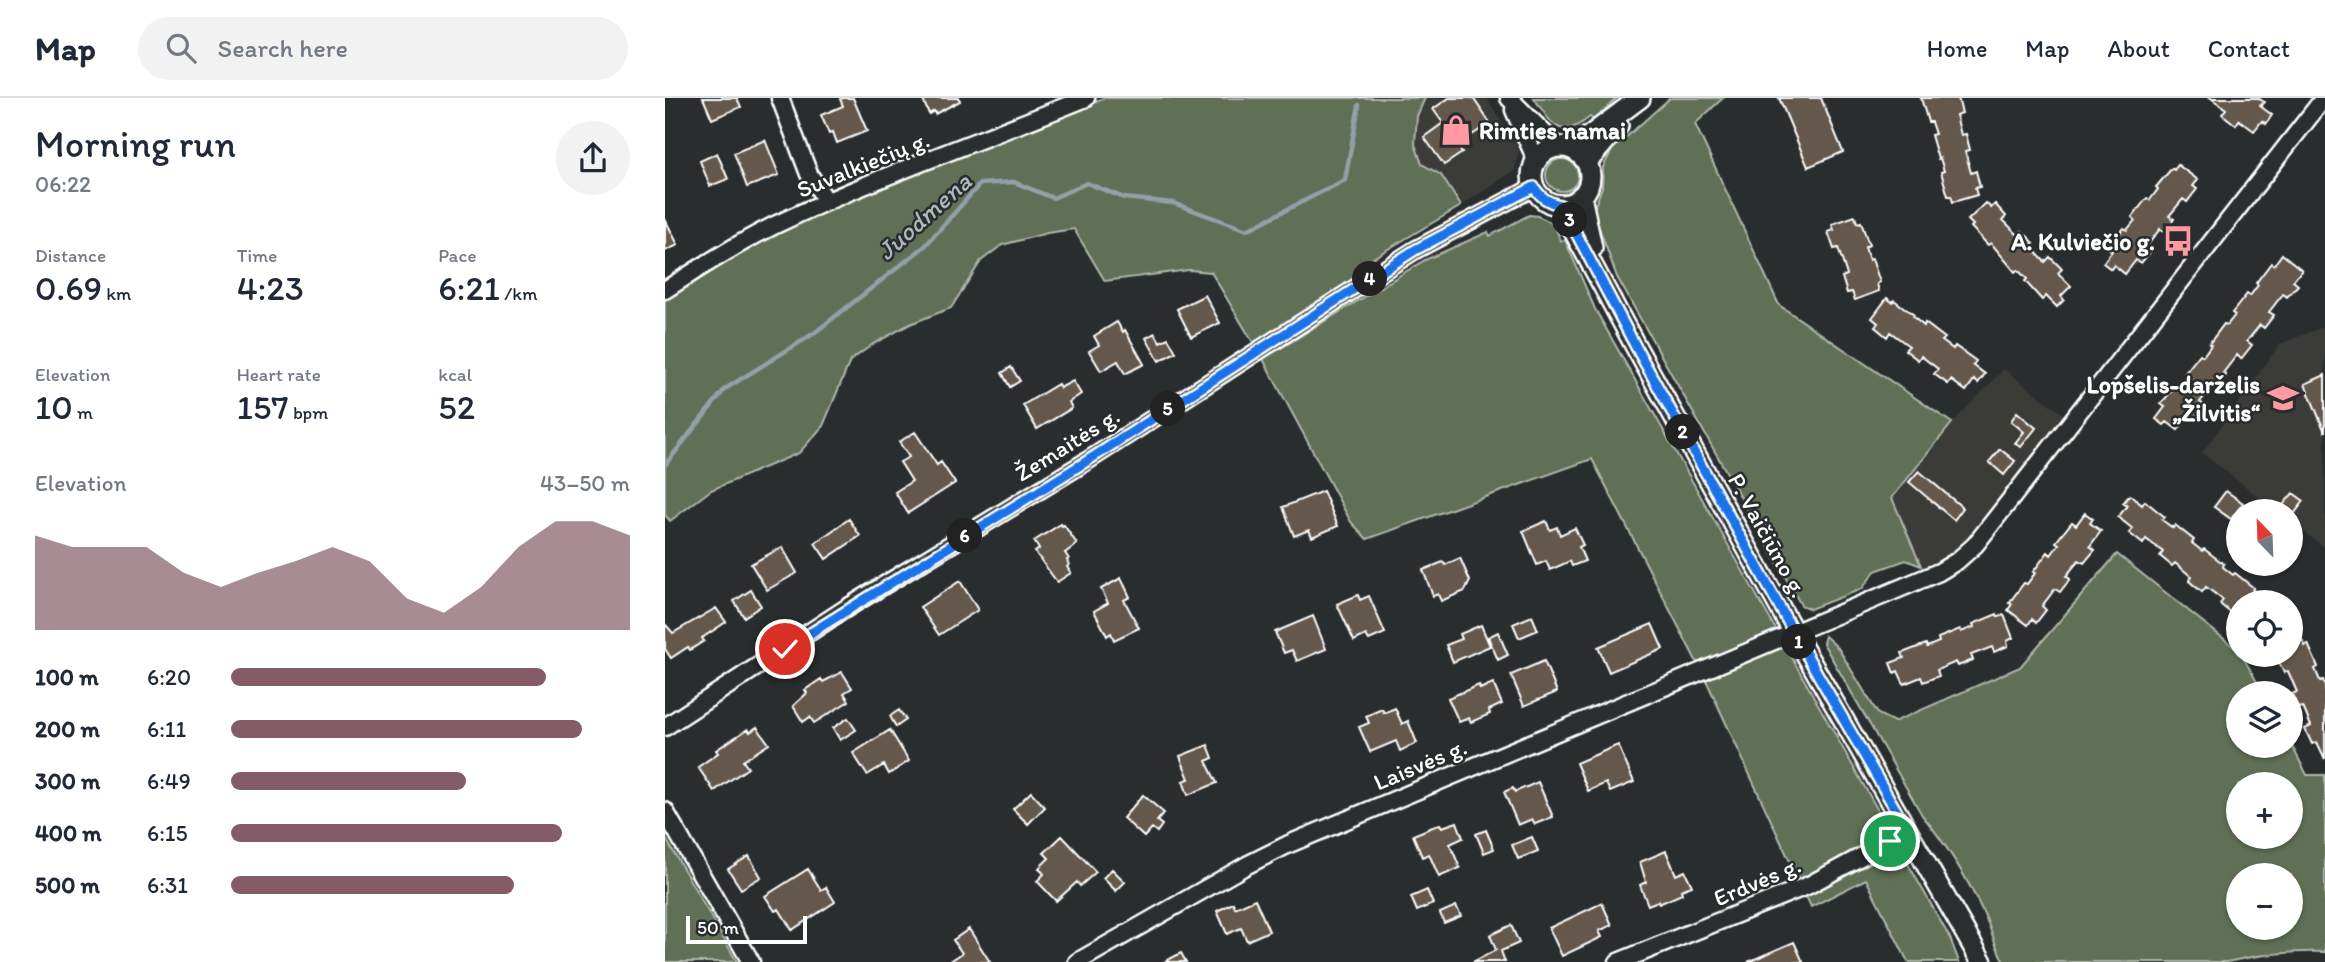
<!DOCTYPE html>
<meta charset="utf-8">
<style>
:root{--surface:#fff;--page:#f2f2f3;--text:#1f2937;--muted:#747a83;--line:#e0e1e3;--accent:#845c67}
body{margin:0;font-family:Itim,sans-serif;background:var(--page);color:var(--text);height:100vh;display:flex;flex-direction:column;font-size:26px;white-space:nowrap}
*{box-sizing:border-box;margin:0}
p{font-size:23px;color:var(--muted)}
.icon{flex:none;width:38px;height:38px;fill:none;stroke:currentColor;stroke-width:2;stroke-linecap:round;stroke-linejoin:round}
.map{position:relative;flex:1;overflow:hidden}
.panel{display:flex;flex-direction:column;background:var(--surface);width:665px}
.panel>*{flex:none}
.needle{width:46px;rotate:337deg}
.tools{position:absolute;left:1561px;top:401px;display:grid;gap:14px}
.tools a{display:grid;place-items:center;width:77px;height:77px;border-radius:50%;background:var(--surface);box-shadow:0 2px 5px #0004;font-size:35px}
.scale{position:absolute;left:21px;bottom:18px;width:121px;box-sizing:border-box;padding-left:7px;border:4px solid #fff;border-top:0;font-size:19px;line-height:24px;white-space:nowrap;color:#fff;-webkit-text-stroke:5px #2a2d2e;paint-order:stroke}
.pin{position:absolute;display:grid;place-items:center;width:60px;height:60px;color:#fff;margin:-30px;border:4px solid #fff;border-radius:50%;box-shadow:0 2px 7px #0007}
.km{position:absolute;width:35px;height:35px;margin:-18px;border-radius:50%;background:#222;color:#fff;font-size:19px;line-height:35px;text-align:center}
.round{display:grid;place-items:center;flex:none;width:74px;height:74px;border-radius:37px;background:var(--page)}
.overview{display:flex;align-items:center;justify-content:space-between;height:119px;padding:0 35px}
h1{font-size:38px;font-weight:600;line-height:52px}
.metrics{display:grid;grid-template-columns:repeat(3,1fr);gap:10px;height:119px;padding:7px 35px}
.metrics div{display:grid;align-content:center}
.metrics b{font-size:35px;font-weight:600}
.metrics small{font-size:19px;font-weight:400}
.metrics p{font-size:19px}
.chart{height:196px;padding:14px 35px}
.chart p{display:flex;justify-content:space-between}
.chart svg{width:100%;height:126px;margin-top:7px;fill:var(--accent);opacity:.7}
ul{padding:0 35px;list-style:none;font-size:23px}
li{display:grid;grid-template-columns:112px 84px 1fr;align-items:center;height:52px}
li i{height:18px;border-radius:9px;background:var(--accent)}
header{display:flex;align-items:center;gap:42px;box-sizing:border-box;height:98px;padding:0 35px;background:var(--surface);border-bottom:2px solid var(--line)}
header strong{font-size:33px}
nav{display:flex;gap:38px;margin-inline-start:auto;font-size:24px}
.search{width:490px;height:63px;background:var(--page);display:flex;align-items:center;gap:18px;box-sizing:border-box;padding:0 24px;border-radius:38px;color:var(--muted);font-size:26px}
main{display:flex;flex:1;min-height:0}
.map>svg:first-child{display:block}
.built{fill:#3b3a37}
.green{fill:#5f6f57;stroke:#afb7ab;stroke-width:2;fill-rule:evenodd}
.lines{fill:none;stroke-linecap:round;stroke-linejoin:round}
.stream{stroke:#91a1a7;stroke-width:4.5}
.building{fill:#63594b;stroke:#fff;stroke-width:2}
.minor-casing{stroke:#fff;stroke-width:21}
.major-casing{stroke:#fff;stroke-width:24}
.minor{stroke:#2a2d2e;stroke-width:16}
.major{stroke:#2a2d2e;stroke-width:19}
.route-casing{stroke:#fff;stroke-width:14}
.route{stroke:#1a73e8;stroke-width:9}
.labels{text-anchor:middle;dominant-baseline:central;stroke-width:5;stroke-linejoin:round;paint-order:stroke}
.poi-label{font-size:24px;font-weight:bold;fill:#fff;stroke:#2a2d2e;text-anchor:end}
.street-label{font-size:24px;fill:#fff;stroke:#2a2d2e}
.water-label{font-size:26px;font-style:italic;fill:#adb9bd;stroke:#2a2d2e}
</style>
<header>
<strong>Map</strong>
<div class="search"><svg class="icon" aria-label="search" viewBox="0 0 24 24"><circle cx="10" cy="10" r="6"/><path d="M15 15l6 6"/></svg>Search here</div>
<nav><a>Home</a><a>Map</a><a>About</a><a>Contact</a></nav>
</header>
<main>
<section class="panel">
<div class="overview"><div><h1>Morning run</h1><p>06:22</p></div><a class="round"><svg class="icon" aria-label="share" viewBox="0 0 24 24"><path d="M12 15V3M7 8l5-5 5 5M5 13v7h14v-7"/></svg></a></div>
<div class="metrics">
<div><p>Distance</p><b>0.69<small> km</small></b></div>
<div><p>Time</p><b>4:23</b></div>
<div><p>Pace</p><b>6:21<small> /km</small></b></div>
</div>
<div class="metrics">
<div><p>Elevation</p><b>10<small> m</small></b></div>
<div><p>Heart rate</p><b>157<small> bpm</small></b></div>
<div><p>kcal</p><b>52</b></div>
</div>
<div class="chart"><p><span>Elevation</span>43–50 m</p>
<svg viewBox="0 0 160 44" preserveAspectRatio="none"><path d="M0 44V11L10 15L20 15L30 15L40 24L50 29L60 24L70 20L80 15L90 20L100 33L110 38L120 29L130 15L140 6L150 6L160 11V44z"/></svg>
</div>
<ul>
<li><b>100 m</b>6:20<i style="width:79%"></i></li>
<li><b>200 m</b>6:11<i style="width:88%"></i></li>
<li><b>300 m</b>6:49<i style="width:59%"></i></li>
<li><b>400 m</b>6:15<i style="width:83%"></i></li>
<li><b>500 m</b>6:31<i style="width:71%"></i></li>
</ul>
</section>
<div class="map">
<svg width="1660" height="864" viewBox="0 0 1660 864">
<rect width="100%" height="100%" fill="#2a2d2e"/>
<filter id="ink" filterUnits="userSpaceOnUse"><feTurbulence type="fractalNoise" baseFrequency=".0143" numOctaves="2"/><feDisplacementMap in="SourceGraphic" scale="14" xChannelSelector="R" yChannelSelector="G"/><feConvolveMatrix kernelMatrix="1 2 1 2 8 2 1 2 1" color-interpolation-filters="sRGB"/></filter>
<g filter="url(#ink)">
<path class="built" d="M761 0H822L854 53 850 72 796 108 776 77 757 66 750 46 752 18Z
M1660 228V450L1626 424V413H1612L1537 355 1615 246Z
M1339 271 1416 330 1300 474 1256 468 1227 400 1287 325Z"/>
<path class="green" d="M439 0H760L752 18 750 46 757 66 776 77 796 108 703 163 696 181 589 246 546 174 524 172 440 183 409 131 382 135 337 147 316 163 286 210 245 226 208 246 185 263 158 328 134 355 46 392 5 423 0 417V201L95 143 165 109Z
M869 0H952L929 22 925 19C894 44 887 26 869 0Z
M1005 0H1058L1030 26 1114 207 1287 325 1227 400 1256 468 1241 462 1210 473 1197 491 1145 511 1136 507 952 179 928 113 937 89 938 69 947 52Z
M881 77a16 16 0 1 1 32 0a16 16 0 1 1-32 0Z
M864 117 873 118 889 126 896 143 900 142 930 211 1285 840 1294 864H1243L1201 781 1146 809 1041 582 927 361 702 441 686 424 598 261 760 162 823 134 825 138Z
M1452 456 1573 552V556L1577 557 1598 595H1573V648L1626 646 1642 677H1660V854C1627 853 1595 856 1562 864H1339C1330 848 1326 830 1318 814 1302 780 1281 746 1257 717L1158 545 1160 538 1173 550 1213 616 1229 624 1355 569ZM1573 686H1626V738H1573ZM1573 777H1626V830H1573Z
M0 739 72 864H0Z"/>
<g class="lines">
<path class="stream" d="M0 367 60 291 148 236 260 148 315 86 349 84 388 100 422 85 459 100 508 105 582 132 680 82 694 7"/>
</g>
<path class="building" d="M38 0H72L76 9 47 21Z
M178 0H188L202 33 172 45 168 34 164 36 156 17 178 8 175 1Z
M257 0H294L295 3 270 16 269 13 264 16Z
M784 0H808L825 25 792 47 797 55 779 67 759 39 778 25 768 11Z
M1114 0H1156L1178 54 1143 69Z
M1256 0H1293L1297 15 1291 17 1296 37 1301 36 1305 52 1300 53 1306 75 1311 73 1315 89 1310 90 1312 97 1288 104 1286 98H1283L1276 74 1279 73 1275 60 1273 61 1266 37 1270 36 1266 24H1263Z
M1546 0H1593L1599 4 1595 8 1607 17 1601 26 1597 23 1589 33 1574 22 1571 27 1557 16 1561 11Z
M100 42 114 77 82 89 69 55Z
M52 55 63 81 45 88 35 63Z
M1513 67 1533 82 1528 88 1532 91 1522 104 1518 101 1504 118 1509 121 1499 134 1495 131 1482 148 1487 152 1476 165 1471 162 1460 176 1449 167 1446 171 1438 165 1447 153 1443 150 1459 130 1462 132 1470 122 1467 119 1482 100 1485 102 1493 91 1491 89 1507 70 1509 72Z
M1321 105 1326 110 1330 106 1341 118 1338 122 1353 137 1357 133 1369 145 1365 148 1380 164 1385 159 1397 171 1393 175 1406 188 1396 198 1399 202 1392 209 1381 198 1377 202 1360 183 1362 181 1353 172 1350 174 1326 145 1323 147 1306 129 1308 127 1303 122Z
M1190 118 1192 125 1196 124 1204 147 1200 149 1204 162 1207 161 1215 184 1212 186 1214 193 1190 202 1187 194 1182 195 1177 179 1182 177 1173 150 1169 151 1163 134 1169 132 1167 126Z
M0 121 13 147 0 153Z
M1617 156 1637 172 1628 183 1633 187 1622 199 1618 196 1604 214 1609 217 1599 230 1595 227 1582 243 1587 247 1576 261 1572 257 1558 275 1561 277 1552 290 1548 287 1535 304 1540 308 1529 321 1524 318 1513 332 1502 324 1499 327 1491 321 1500 309 1496 306 1512 286 1515 288 1523 278 1520 275 1535 256 1538 258 1546 247 1544 246 1559 226 1562 227 1570 217 1567 215 1582 196 1585 198 1593 187 1591 185 1606 165 1609 167Z
M540 197 555 225 526 239 512 211Z
M1222 200 1227 204 1229 202 1249 217 1248 219 1259 228 1260 225 1280 240 1277 243 1288 251 1290 248 1311 263 1308 267 1320 276 1313 285 1309 282 1301 293 1286 282 1283 286 1269 276 1273 271 1256 258 1253 262 1240 252 1244 248 1225 234 1222 239 1210 229 1213 225 1207 220Z
M452 224 458 234 460 232 479 266 460 276 453 263 436 273 424 253 434 247 429 238Z
M490 235 495 244 503 240 511 254 494 263 481 240Z
M346 269 355 283 345 289 337 275Z
M1660 277V334L1640 286Z
M408 283 416 296 404 304 407 310 372 331 358 307 393 286 395 290Z
M1352 314 1371 330 1356 349 1350 345 1359 334 1346 323Z
M250 334 272 367 276 364 290 385 243 415 230 394 247 383 235 364 244 359 234 344Z
M1335 351 1350 363 1339 377 1324 364Z
M1254 373 1298 410 1289 422 1244 384Z
M658 393 673 428 647 439 644 432 629 438 618 409Z
M1561 393 1578 405 1566 421 1549 409Z
M1628 395 1639 403 1629 416 1618 407Z
M1465 397 1477 407 1480 403 1500 419 1497 422 1508 430 1510 427 1529 442 1527 445 1537 453 1539 451 1559 466 1558 469 1568 477 1570 475 1589 490 1587 492 1598 501 1600 499 1606 504H1573V514L1571 512 1567 516 1555 506 1558 502 1541 489 1537 494 1524 483 1527 479 1510 465 1507 468 1495 458 1498 454 1481 441 1478 446 1464 435 1468 431 1453 419 1462 408 1458 405Z
M1420 415 1428 421 1425 425 1436 433 1425 448 1430 452 1419 465 1414 462 1401 478 1405 481 1395 494 1390 491 1377 508 1381 512 1371 525 1367 521 1363 527 1343 512 1347 506 1344 505 1359 485 1362 486 1370 475 1368 474 1383 454 1386 457 1394 446 1391 444 1407 424 1411 427Z
M184 421 195 438 161 461 150 445Z
M881 423 885 432 892 429 895 437 910 430 918 447 914 449 920 463 907 468 905 463 885 472 881 463 872 467 858 433Z
M396 426 397 428 399 427 412 446 400 455 404 461 402 462 404 467 402 469 406 475 392 484 370 454 374 451 369 443Z
M117 449 132 475 102 492 86 466Z
M795 460 805 483 800 493 776 503 773 496 768 498 758 472 778 464 780 467Z
M456 480 465 499 459 502 474 530 449 542 446 535 442 538 429 513 443 505 436 491Z
M295 483 313 512 274 537 255 509Z
M86 492 96 508 79 519 69 503Z
M693 497 695 502 704 498 720 535 704 542 701 537 689 543 672 506Z
M51 510 61 524 37 540 39 543 25 552 23 549 6 560 0 551V526L8 535Z
M1332 516 1333 519 1339 517 1348 540 1342 543 1343 548 1329 554 1327 549 1306 557 1308 562 1293 568 1291 564 1272 572 1274 578 1258 584 1256 579 1239 586 1233 573 1229 575 1225 565 1239 560 1237 555 1261 546 1262 549 1274 544 1273 540 1295 531 1296 534 1309 529 1308 526Z
M648 518 661 551 632 563 627 552 619 555 610 534Z
M867 518 873 532 854 540 848 526Z
M987 526 998 551 944 574 933 549Z
M816 527 825 548 788 564 781 547 797 541 795 536Z
M833 534 843 557 833 562 823 539Z
M1637 542 1640 548 1643 546 1653 569 1650 571 1655 583 1658 582 1660 587V661L1652 644 1647 646 1640 631 1646 628 1638 609 1633 610 1627 596 1632 594 1623 573 1619 575 1612 560 1617 556H1626V547Z
M879 563 892 594 859 608 846 577Z
M177 574 187 590 179 595 184 603 149 625 145 619 138 624 128 608 142 595 140 592 156 581 158 584Z
M828 585 837 606 824 612 825 616 806 624 804 620 794 624 783 600 814 587 815 591Z
M730 610 737 626 743 623 752 645 735 653 731 643 705 654 694 629 704 625 701 618 717 611 719 615Z
M234 612 241 622 231 629 225 618Z
M183 620 191 632 175 642 168 630Z
M92 629 104 646 78 663 83 670 49 693 33 669 53 655 51 652 83 631 85 634Z
M225 632 244 663 224 676 219 667 202 677 188 655Z
M543 647 548 660 541 663 552 685 523 697 518 683 524 681 515 658Z
M953 647 969 684 945 694 941 685 923 693 911 665Z
M873 684 888 719 870 726 867 721 853 727 839 694 848 690 850 694Z
M366 694 380 709 363 726 348 711Z
M478 697 499 715 492 723 497 727 492 734 487 730 479 739 458 720Z
M792 724 798 740 785 746 795 770 774 779 764 756 757 759 748 737 775 726 777 729Z
M821 732 829 751 819 755 811 736Z
M397 738 431 774 415 788 412 784 391 803 372 783 379 776 374 770 384 760 379 755Z
M867 739 873 753 853 761 847 747Z
M1001 753 1011 777 1020 773 1027 788 1016 792 1017 796 994 806 993 803 983 807 975 787 981 784 975 764Z
M84 758 96 779 76 791 63 771Z
M143 771 156 792 161 789 170 804 127 832 114 811 110 813 100 798Z
M447 771 460 784 451 793 438 780Z
M762 792 768 806 752 813 746 799Z
M590 801 604 833 582 843 576 830 562 836 552 813 568 805 570 810Z
M937 805 947 827 934 833 937 839 897 858 884 830Z
M791 808 796 818 779 825 775 815Z
M846 827 854 845 836 853 840 864H808L831 852 825 837Z
M304 831 325 864H284L297 855 288 842Z
M1129 844 1138 864H1083Z
M516 855 521 864H499Z"/>
<g class="lines">
<defs>
<path id="minor" d="M115 0 144 76 162 104
M844 0 893 49
M849 12 871 62
M0 192C36 169 72 146 110 127 211 79 318 42 421 0
M0 629 180 511 422 363 750 152 869 89
M0 713 86 864
M412 864 582 767 624 746 1274 474 1292 463 1310 447 1659 0
M953 864 1144 787 1243 733"/>
<path id="major" d="M867 78a29 29 0 1 1 58 0a29 29 0 1 1-58 0Z
M907 51 975 0
M922 64 953 28
M916 98 927 150
M895 107 972 251 1129 535 1317 864"/>
</defs>
<use href="#minor" class="minor-casing"/>
<use href="#major" class="major-casing"/>
<use href="#minor" class="minor"/>
<use href="#major" class="major"/>
</g>
</g>
<g class="lines" filter="url(#ink)">
<defs>
<path id="route" d="M120 551 422 363 750 152 869 89C876 100 883 104 895 107L901 116 972 251 1129 535 1243 733 1225 743"/>
</defs>
<use href="#route" class="route-casing"/>
<use href="#route" class="route"/>
</g>
<defs>
<symbol id="shop-bare" viewBox="-9 -9 18 18"><path d="M-5-2.5h2.3a2.7 3.5 0 0 1 5.4 0H5L5.5 6h-11ZM-1.5-2.5h3a1.5 2.3 0 0 0-3 0Z" fill="#ff9aa2" stroke="#2a2d2e" stroke-width="2.5" paint-order="stroke"/></symbol>
<symbol id="bus-bare" viewBox="-9 -9 18 18"><path d="M-5-6H5V4H4V6H2V4H-2V6H-4V4H-5ZM-3.5-4V0h7V-4ZM-3.5 1.2v1.5H-2V1.2ZM2 1.2v1.5H3.5V1.2Z" fill="#ff9aa2" stroke="#2a2d2e" stroke-width="2.5" paint-order="stroke"/></symbol>
<symbol id="school-bare" viewBox="-9 -9 18 18"><path d="M0-5L7-2L0 1L-7-2ZM-4 1L0 2.5L4 1V4Q0 6-4 4Z" fill="#ff9aa2" stroke="#2a2d2e" stroke-width="2.5" paint-order="stroke"/></symbol>
</defs>
<g fill-rule="evenodd">
<use href="#shop-bare" x="769" y="10" width="44" height="44"/>
<use href="#bus-bare" x="1491" y="121" width="44" height="44"/>
<use href="#school-bare" x="1596" y="278" width="44" height="44"/>
</g>
<g class="labels">
<g class="poi-label">
<text x="814" y="32" text-anchor="start">Rimties namai</text>
<text x="1490" y="143">A. Kulviečio g.</text>
<text x="1595" y="286">Lopšelis-darželis<tspan x="1595" dy="28">„Žilvitis“</tspan></text>
</g>
<g class="street-label">
<text transform="translate(198 66) rotate(-22)">Suvalkiečių g.</text>
<text transform="translate(402 346) rotate(-32)">Žemaitės g.</text>
<text transform="translate(1103 437) rotate(61)">P. Vaičiūno g.</text>
<text transform="translate(755 666) rotate(-23)">Laisvės g.</text>
<text transform="translate(1092 783) rotate(-23)">Erdvės g.</text>
</g>
<g class="water-label">
<text transform="translate(259 118) rotate(-42)">Juodmena</text>
</g>
</g>
</svg>
<div class="tools">
<a><svg class="needle" viewBox="-14 -14 28 28"><path d="M0-13l5 13h-10z" fill="#e53935"/><path d="M0 13l5-13h-10z" fill="#747a83"/></svg></a>
<a><svg class="icon" aria-label="locate" viewBox="0 0 24 24"><circle cx="12" cy="12" r="6"/><path d="M12 2v4M12 18v4M2 12h4M18 12h4"/></svg></a>
<a><svg class="icon" aria-label="layers" viewBox="0 0 24 24"><path d="M12 4l9 5-9 5-9-5zM3 14l9 5 9-5"/></svg></a>
<a>+</a>
<a>−</a>
</div>
<div class="scale">50 m</div>
<div class="pin" style="left:1225px;top:743px;background:#1e9e55"><svg class="icon" aria-label="arrive" viewBox="0 0 24 24"><path d="M6 21V4h12l-3 4 3 4H6"/></svg></div>
<div class="pin" style="left:120px;top:551px;background:#d93025"><svg class="icon" aria-label="check" viewBox="0 0 24 24"><path d="M5 12l5 5 9-10"/></svg></div>
<b class="km" style="left:1134px;top:544px">1</b>
<b class="km" style="left:1018px;top:334px">2</b>
<b class="km" style="left:905px;top:122px">3</b>
<b class="km" style="left:705px;top:181px">4</b>
<b class="km" style="left:503px;top:311px">5</b>
<b class="km" style="left:300px;top:438px">6</b>
</div>
</main>
